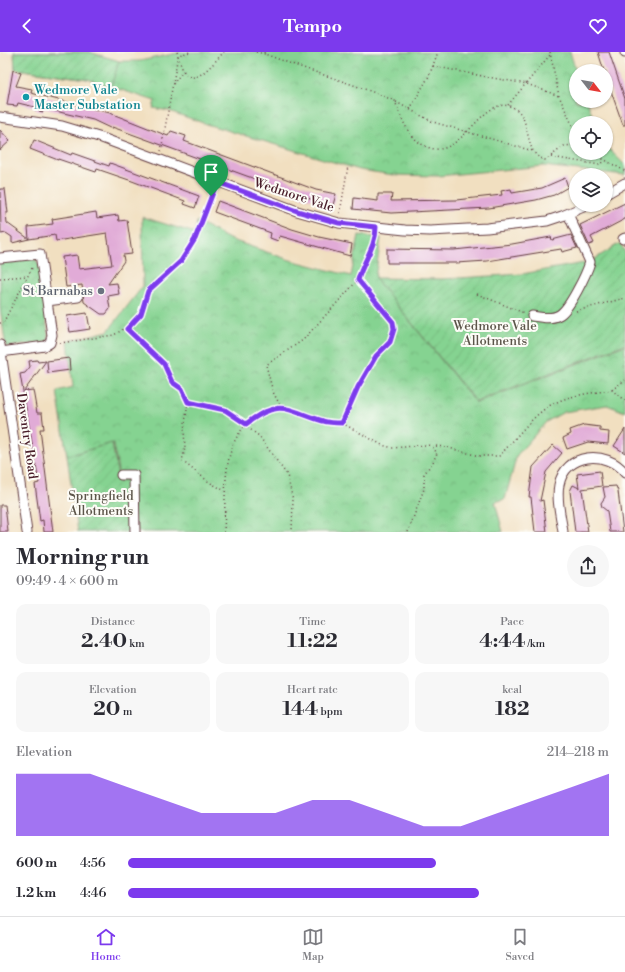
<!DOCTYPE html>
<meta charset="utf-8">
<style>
:root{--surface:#fff;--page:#f7f7f7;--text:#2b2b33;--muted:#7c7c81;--line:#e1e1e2;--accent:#7c3aed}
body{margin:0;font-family:"Libre Bodoni",serif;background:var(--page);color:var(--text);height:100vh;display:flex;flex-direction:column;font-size:15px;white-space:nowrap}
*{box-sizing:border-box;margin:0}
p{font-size:13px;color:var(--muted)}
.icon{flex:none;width:22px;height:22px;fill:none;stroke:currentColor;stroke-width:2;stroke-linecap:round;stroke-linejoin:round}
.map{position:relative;height:480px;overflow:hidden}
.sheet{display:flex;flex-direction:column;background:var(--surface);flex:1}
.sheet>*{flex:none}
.needle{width:26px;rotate:121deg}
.tools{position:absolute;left:569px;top:12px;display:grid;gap:8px}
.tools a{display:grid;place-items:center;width:44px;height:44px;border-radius:50%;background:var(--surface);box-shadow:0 1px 3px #0004;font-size:20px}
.pin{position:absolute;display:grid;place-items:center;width:34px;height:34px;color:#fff;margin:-41px -17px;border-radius:50% 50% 50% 0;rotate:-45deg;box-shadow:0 0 4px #0007}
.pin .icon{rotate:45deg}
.round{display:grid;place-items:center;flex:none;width:42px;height:42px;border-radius:21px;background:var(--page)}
.overview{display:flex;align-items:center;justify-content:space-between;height:68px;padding:0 16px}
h1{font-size:22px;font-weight:700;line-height:30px}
.metrics{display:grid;grid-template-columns:repeat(3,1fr);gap:6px;height:68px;padding:4px 16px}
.metrics div{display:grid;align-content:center;border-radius:10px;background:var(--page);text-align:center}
.metrics b{font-size:20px;font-weight:700}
.metrics small{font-size:11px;font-weight:400}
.metrics p{font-size:11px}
.chart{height:112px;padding:8px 16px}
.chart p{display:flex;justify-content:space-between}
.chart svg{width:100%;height:72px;margin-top:4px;fill:var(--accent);opacity:.7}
ul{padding:0 16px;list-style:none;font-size:13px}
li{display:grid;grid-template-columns:64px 48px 1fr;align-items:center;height:30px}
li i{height:10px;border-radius:5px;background:var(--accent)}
header{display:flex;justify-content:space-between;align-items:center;height:52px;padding:0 16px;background:var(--accent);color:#fff;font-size:18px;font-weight:700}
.tabs{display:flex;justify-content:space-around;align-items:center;height:56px;border-top:1px solid var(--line);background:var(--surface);font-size:11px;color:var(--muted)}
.tabs a{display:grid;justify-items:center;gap:2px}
.tabs .current{color:var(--accent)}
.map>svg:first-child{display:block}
.park{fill:url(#park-crowns);stroke:#68795e}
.garden{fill:url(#garden-furrows);stroke:#68795e}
.building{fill:#e1abd7}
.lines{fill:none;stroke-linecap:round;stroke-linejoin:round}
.minor-casing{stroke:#633c41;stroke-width:11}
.path{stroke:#633c41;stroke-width:1.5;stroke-dasharray:1 3;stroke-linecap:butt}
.minor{stroke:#fff;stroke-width:9}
.route-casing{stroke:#fff;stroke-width:8}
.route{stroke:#7c3aed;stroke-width:5}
.culture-dot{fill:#0f9aa8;stroke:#fdfcf7;stroke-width:1.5}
.worship-dot{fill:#6b7280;stroke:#fdfcf7;stroke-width:1.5}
.labels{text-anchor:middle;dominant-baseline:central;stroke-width:4;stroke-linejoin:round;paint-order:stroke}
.culture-label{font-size:13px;fill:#0d838f;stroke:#fdfcf7;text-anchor:start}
.street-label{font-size:13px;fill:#4a1f2b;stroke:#fdfcf7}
.worship-label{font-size:13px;fill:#5b616d;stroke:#fdfcf7;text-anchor:end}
.park-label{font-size:13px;fill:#5c554a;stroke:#fdfcf7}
</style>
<header><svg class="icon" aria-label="back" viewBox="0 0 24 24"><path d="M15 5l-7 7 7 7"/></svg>Tempo<svg class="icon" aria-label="heart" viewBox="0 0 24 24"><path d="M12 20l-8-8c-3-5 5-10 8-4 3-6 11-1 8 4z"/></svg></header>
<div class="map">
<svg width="625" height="480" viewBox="0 0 625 480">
<defs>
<pattern id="park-crowns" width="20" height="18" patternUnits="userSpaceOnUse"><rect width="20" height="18" fill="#85d391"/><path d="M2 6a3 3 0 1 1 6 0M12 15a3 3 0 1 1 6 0" fill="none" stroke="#74b57d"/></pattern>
<pattern id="garden-furrows" width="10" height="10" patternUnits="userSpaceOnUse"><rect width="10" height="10" fill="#85d391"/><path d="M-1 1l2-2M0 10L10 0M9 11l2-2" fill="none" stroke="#74b57d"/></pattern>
</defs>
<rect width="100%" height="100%" fill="#fdfcf7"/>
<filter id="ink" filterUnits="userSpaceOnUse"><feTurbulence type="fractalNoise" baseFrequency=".025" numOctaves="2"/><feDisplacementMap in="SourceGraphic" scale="8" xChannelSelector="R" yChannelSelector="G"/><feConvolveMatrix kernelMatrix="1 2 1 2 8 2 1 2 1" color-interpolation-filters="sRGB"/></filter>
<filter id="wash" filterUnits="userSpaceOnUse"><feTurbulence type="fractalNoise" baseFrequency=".012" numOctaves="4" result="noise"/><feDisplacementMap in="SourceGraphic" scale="16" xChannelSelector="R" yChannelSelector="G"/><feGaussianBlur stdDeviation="0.9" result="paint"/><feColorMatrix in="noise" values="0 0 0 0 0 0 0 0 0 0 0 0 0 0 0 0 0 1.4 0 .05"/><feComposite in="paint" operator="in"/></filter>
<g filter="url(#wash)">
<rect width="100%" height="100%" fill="#f1dfc0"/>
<path class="park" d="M14 0H89L119 9H140L182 0H570L576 19V49H587L595 71H576V101H606V94L625 113V123L543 114 438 124 394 123 360 118 206 72 169 59 153 56 155 49 88 27 15 17Z
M142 165 195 181 197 169 229 187 290 208 351 224 359 183 381 186 375 226 476 351 625 293V360L607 353 564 360 546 370 517 403 505 447 495 450 503 480H134L132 428 120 430 113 391 67 404 57 339 73 335 68 289 108 279 143 234Z
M32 206 36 208 39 213 49 290 6 295 0 256V210Z"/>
<path class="garden" d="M14 0H89L119 9 111 35 88 27 15 17Z
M620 191 625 200V292L476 350 375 226 442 227 522 222 590 210Z
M112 391 119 430 132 428 134 480H78L67 404Z"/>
<g id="blocks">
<path class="building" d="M598 0H609L625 47V73H623L606 25V19H604Z
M13 18 21 21 16 34 32 37 31 41 110 61 168 84 171 79 186 84 184 89 316 138 336 142 333 153 307 146 126 80 112 75V77L93 68 47 57H43V60L35 58V55L18 51 17 54 7 53Z
M0 78 10 89 0 98Z
M34 88 71 103 72 101 109 114 110 111 199 144 195 156 184 152 185 149 132 129 97 117 96 120 58 107V108L30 97Z
M565 126 568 135 554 143 536 148 489 156 391 161 353 157 354 146 378 149V142H392L391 149 456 148 502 143 501 139 511 137 512 141 542 136Z
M0 137H5L8 161H6L7 171 29 187 12 191V185L6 181 1 182Z
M218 149 292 177 319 185 352 192 350 204 280 184 278 189 270 186 271 181 214 160Z
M625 151V167L591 185 594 191 589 193 580 173Z
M96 160 97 166 118 163 119 169 127 168 132 202 123 203 124 209 108 232 117 231 119 242 108 244 110 257 106 262H101L84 250 82 233 66 235 62 205 77 203 79 217 112 213 107 181 56 189 55 183 29 187 28 175 53 172 52 167Z
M571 183 577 196 562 200 561 197 487 209 456 211H387V197L454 198 512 192 551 185 552 188Z
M87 261 90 277 70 280 67 264Z
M69 306 70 318 48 321 47 309Z
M37 308 38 310 46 309 24 339 33 338 37 361H42L44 377H40L53 480H44L43 468 40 469 35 432 39 431 20 322 25 321 30 315 29 309Z
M584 373 600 375V379L609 380 608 392 588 390 567 397 563 386 571 382 570 378Z
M625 377V401L614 394Z
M553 393 562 401 546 420 540 449 543 448 547 480H535L531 445H529L533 415Z
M600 419 602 434 582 437 588 480H575L570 439 573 433 579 436 577 422Z
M616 434 618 439 623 480H610L607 459 602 455 601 451 605 445 603 435Z
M0 453H5L8 480H0Z"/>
</g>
</g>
<g filter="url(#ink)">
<use href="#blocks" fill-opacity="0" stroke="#633c41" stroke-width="1"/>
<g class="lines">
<defs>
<path id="minor" d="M625 0V1
M0 65 62 74 102 86 297 159 339 171 405 178 430 179 487 176 547 169 562 164 588 153
M606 142 625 131
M623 187 625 186
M0 206 40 202 52 283 50 291 45 294 1 300
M47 249 78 245
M532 264C540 265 551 268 559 263 569 258 587 221 590 210L568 162
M0 293 27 480
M121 423H134L135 480
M563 480C561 465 556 448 559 433 565 401 606 397 625 421"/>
</defs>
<use href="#minor" class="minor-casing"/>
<path class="path" d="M177 0C179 6 180 12 183 18 193 39 216 8 224 0
M256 0 265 2
M264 0 265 2C308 19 353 31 395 49 402 68 409 89 430 96 462 106 481 46 509 54 535 60 520 103 546 108L564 94 576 93
M550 0 559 44 576 81
M433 14 487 25 527 32 559 44
M173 32 183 19
M396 50 433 70 533 99
M508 53 550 3
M410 57 429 24 438 0
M161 99 178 3 190 0
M592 101 625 119
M551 105 600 113 603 109
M340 161 348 114
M376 183 370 202 362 213 358 228 303 288 266 313 273 340 281 355 295 358 324 370 342 371 382 393 393 396 426 393 445 395 479 404H499C515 388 536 358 557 350 574 342 594 341 612 338L625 349
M0 226 28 224
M477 242 524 261
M576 259 625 246
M0 271H3L32 216
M127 277 165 312 172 330 182 337 188 350 225 358 259 384 287 423 293 448 292 480
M60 291 114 283 133 271 141 262 148 239 181 209 195 187 214 137
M612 338 625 328
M188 350 184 378 185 396 182 409 209 430 225 439
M342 371 358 335 376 304 390 290 394 277 393 270 358 228
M224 480C227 429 217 370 280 355
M408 480 424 437V422L433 410 437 401 431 393"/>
<use href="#minor" class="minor"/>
</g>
</g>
<g class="lines" filter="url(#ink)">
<defs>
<path id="route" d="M217 130 297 159 339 171 376 175C376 195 363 209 358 228L393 270 394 277 390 290 376 304 358 335 342 371C336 371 329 371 323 369 288 359 280 345 246 372L225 358 188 350 182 337 172 330 164 312 127 277 141 262 148 239 181 209 195 187Z"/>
</defs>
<use href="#route" class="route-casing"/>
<use href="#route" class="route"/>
</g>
<circle class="culture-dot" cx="26" cy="45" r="4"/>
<circle class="worship-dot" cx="101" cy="239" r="4"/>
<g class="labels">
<g class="culture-label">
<text x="34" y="38">Wedmore Vale<tspan x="34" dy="15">Master Substation</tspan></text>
</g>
<g class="street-label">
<text transform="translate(294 143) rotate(18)">Wedmore Vale</text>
<text transform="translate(27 384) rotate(82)">Daventry Road</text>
</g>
<g class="worship-label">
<text x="93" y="239">St Barnabas</text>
</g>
<g class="park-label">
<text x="495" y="274">Wedmore Vale<tspan x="495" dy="15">Allotments</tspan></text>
<text x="101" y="444">Springfield<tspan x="101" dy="15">Allotments</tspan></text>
</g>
</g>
</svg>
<div class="tools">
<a><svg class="needle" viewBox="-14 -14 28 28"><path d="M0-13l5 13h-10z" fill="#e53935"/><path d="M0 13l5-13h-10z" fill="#7c7c81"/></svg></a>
<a><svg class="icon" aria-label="locate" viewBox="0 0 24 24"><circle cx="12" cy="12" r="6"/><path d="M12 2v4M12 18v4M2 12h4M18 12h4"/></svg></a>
<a><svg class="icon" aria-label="layers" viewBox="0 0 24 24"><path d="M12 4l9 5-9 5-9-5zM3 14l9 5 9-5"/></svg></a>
</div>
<div class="pin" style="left:211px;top:144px;background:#1e9e55"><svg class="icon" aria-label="arrive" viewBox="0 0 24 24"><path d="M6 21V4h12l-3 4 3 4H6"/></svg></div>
</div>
<section class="sheet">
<div class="overview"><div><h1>Morning run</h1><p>09:49 · 4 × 600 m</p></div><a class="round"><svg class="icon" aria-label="share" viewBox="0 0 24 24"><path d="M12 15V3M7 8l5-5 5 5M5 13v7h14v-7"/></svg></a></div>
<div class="metrics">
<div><p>Distance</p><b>2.40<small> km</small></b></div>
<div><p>Time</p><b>11:22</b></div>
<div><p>Pace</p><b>4:44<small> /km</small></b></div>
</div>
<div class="metrics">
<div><p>Elevation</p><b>20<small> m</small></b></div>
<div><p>Heart rate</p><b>144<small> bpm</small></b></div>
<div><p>kcal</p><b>182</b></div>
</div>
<div class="chart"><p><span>Elevation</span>214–218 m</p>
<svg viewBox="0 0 160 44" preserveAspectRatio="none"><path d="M0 44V6L10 6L20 6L30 14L40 22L50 30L60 30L70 30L80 22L90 22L100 30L110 38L120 38L130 30L140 22L150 14L160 6V44z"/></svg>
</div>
<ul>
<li><b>600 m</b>4:56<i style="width:64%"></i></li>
<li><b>1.2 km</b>4:46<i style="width:73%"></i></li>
</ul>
</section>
<nav class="tabs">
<a class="current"><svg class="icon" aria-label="home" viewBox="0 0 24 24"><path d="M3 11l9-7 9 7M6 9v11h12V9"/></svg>Home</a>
<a><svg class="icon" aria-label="map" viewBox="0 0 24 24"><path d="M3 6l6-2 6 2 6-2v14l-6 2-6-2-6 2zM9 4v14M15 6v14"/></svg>Map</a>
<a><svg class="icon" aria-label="saved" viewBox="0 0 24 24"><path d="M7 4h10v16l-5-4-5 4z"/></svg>Saved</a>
</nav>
